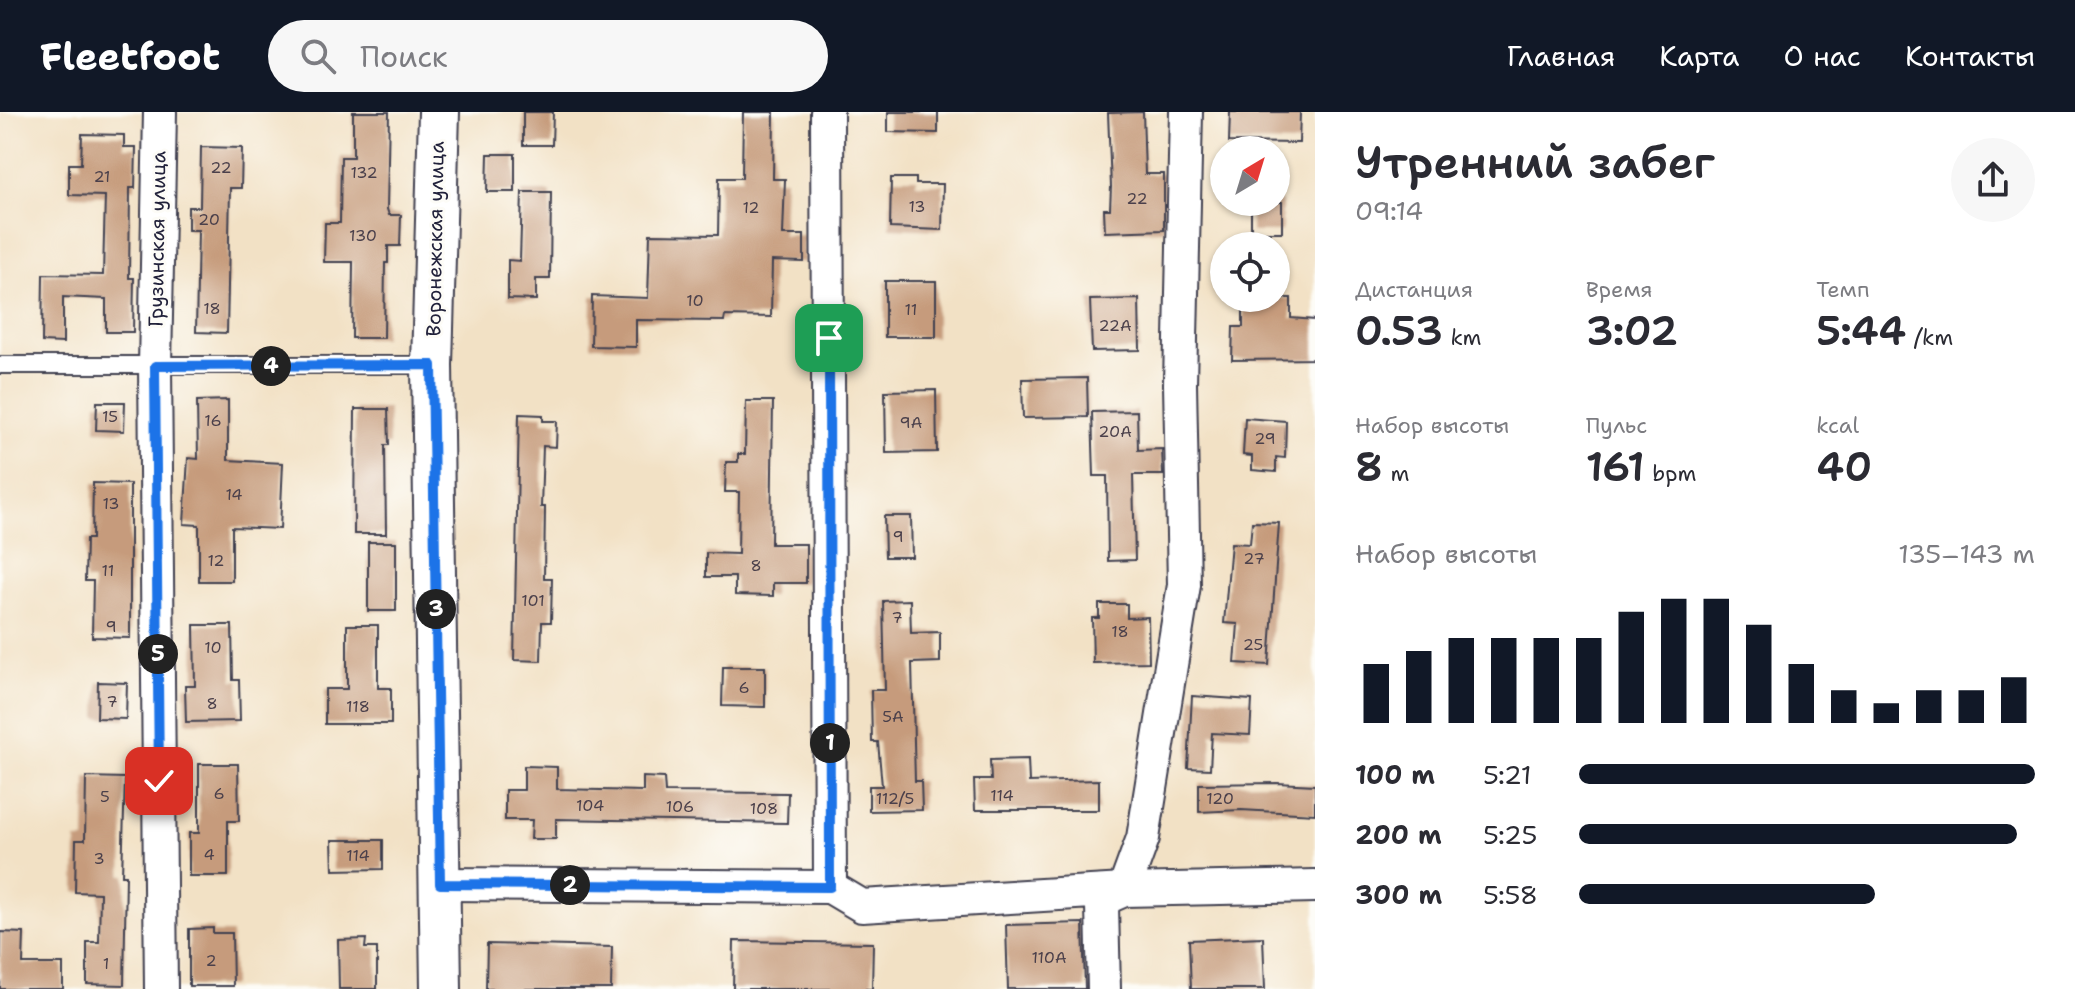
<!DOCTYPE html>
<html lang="ru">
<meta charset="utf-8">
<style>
:root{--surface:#fff;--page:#f7f7f7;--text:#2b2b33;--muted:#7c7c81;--accent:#111827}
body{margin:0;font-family:"Shantell Sans",sans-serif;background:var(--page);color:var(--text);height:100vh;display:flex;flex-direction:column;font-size:30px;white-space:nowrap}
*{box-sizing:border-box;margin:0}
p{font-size:26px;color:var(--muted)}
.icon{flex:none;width:44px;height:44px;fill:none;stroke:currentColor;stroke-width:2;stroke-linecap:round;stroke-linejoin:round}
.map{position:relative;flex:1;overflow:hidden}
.details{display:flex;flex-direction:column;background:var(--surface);width:760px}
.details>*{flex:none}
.needle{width:52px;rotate:38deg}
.fabs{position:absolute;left:1210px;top:24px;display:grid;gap:16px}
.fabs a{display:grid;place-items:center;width:80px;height:80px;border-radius:50%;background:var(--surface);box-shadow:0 2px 6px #0004;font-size:40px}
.pin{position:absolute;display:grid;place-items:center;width:68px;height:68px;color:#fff;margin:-34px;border-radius:16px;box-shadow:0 4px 12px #0006}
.km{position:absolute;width:40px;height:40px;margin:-20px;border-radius:50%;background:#222;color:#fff;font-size:22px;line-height:40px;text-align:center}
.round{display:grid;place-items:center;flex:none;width:84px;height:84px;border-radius:42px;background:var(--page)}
.head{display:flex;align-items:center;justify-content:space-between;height:136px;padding:0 40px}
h1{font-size:44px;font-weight:600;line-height:60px}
.stats{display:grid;grid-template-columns:repeat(3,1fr);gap:12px;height:136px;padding:8px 40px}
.stats div{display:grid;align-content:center}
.stats b{font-size:40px;font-weight:600}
.stats small{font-size:22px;font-weight:400}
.stats p{font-size:22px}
.chart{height:224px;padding:16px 40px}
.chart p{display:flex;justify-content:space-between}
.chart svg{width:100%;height:144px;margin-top:8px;stroke:var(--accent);stroke-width:6}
ul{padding:0 40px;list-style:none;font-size:26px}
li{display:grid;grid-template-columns:128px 96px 1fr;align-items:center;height:60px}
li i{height:20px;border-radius:10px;background:var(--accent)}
header{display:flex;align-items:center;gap:48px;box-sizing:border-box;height:112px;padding:0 40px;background:var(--accent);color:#fff}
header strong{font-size:38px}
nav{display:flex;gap:44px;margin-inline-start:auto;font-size:28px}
.search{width:560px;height:72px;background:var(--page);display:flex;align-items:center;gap:20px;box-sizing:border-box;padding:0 28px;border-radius:44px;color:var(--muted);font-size:30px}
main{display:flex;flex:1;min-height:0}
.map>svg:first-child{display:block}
.building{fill:#c69b7c}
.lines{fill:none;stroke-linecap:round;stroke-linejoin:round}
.service-casing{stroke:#413f50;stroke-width:20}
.minor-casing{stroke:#413f50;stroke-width:36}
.tertiary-casing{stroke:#413f50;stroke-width:44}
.service{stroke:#fff;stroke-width:16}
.minor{stroke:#fff;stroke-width:32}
.tertiary{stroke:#fff;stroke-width:40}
.route-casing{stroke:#fff;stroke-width:16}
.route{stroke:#1a73e8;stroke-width:10}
.labels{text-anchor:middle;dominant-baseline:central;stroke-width:6;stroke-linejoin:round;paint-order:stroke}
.number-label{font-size:16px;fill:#4b404b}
.street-label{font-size:20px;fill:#22223b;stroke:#fdfcf7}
</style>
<header>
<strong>Fleetfoot</strong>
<div class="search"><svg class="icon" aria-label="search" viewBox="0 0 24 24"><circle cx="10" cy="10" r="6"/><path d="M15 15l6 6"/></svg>Поиск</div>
<nav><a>Главная</a><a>Карта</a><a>О нас</a><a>Контакты</a></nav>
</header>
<main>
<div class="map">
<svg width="1315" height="877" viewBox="0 0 1315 877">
<rect width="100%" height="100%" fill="#fdfcf7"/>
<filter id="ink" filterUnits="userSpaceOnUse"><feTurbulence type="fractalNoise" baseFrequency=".0125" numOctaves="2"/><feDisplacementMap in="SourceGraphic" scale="16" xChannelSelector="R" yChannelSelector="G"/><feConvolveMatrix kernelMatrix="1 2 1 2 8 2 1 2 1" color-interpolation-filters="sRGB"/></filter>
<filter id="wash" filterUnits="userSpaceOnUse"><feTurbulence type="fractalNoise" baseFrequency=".006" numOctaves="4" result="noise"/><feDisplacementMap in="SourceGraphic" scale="32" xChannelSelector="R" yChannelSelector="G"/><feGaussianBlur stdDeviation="1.8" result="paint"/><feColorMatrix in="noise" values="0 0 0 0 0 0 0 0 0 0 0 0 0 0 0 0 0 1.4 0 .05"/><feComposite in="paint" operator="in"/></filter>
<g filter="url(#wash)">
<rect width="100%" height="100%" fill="#f2e1c5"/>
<g id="blocks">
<path class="building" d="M353 0H389L387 97 389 103H401L400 134H388V151H385L384 226H352L353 150H324L325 111H340L341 45H353Z
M523 0H553L552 33H523Z
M743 0H774L773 67H785L783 123H804V150L772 149 771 205 725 204 724 209 636 208V235L591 234 592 184 648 186 650 122 718 123 719 66H742Z
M888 0H938V21L888 20Z
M1143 0 1145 62H1164V118L1105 120 1104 97H1110L1111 75 1108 1Z
M1230 0H1300L1299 31 1229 30Z
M82 22 124 23V35H136L135 76H130L129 166H134L133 220H106V187L63 185V231L42 230 43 162 103 163 105 84 69 83V52H81Z
M201 35 242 36 241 76H230L227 221 196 220 198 118H188V95H200Z
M488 42H515V80H487Z
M891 66H916V72H943L942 118 890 116Z
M522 80H551L550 167H536V188L508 187V148L520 149Z
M1251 90H1282V120H1251Z
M885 169H936V225H885Z
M1243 186H1291V206L1315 208V247L1232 248 1233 215H1243Z
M1139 187 1140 238 1092 239 1090 188Z
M1087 266 1088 305 1023 306 1022 267Z
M936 278 937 340 886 341 885 279Z
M228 288V348L283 351 280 417 232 415V469H199V413L184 412 188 346 198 347 197 289Z
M746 289H773L771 432H806V471H773V484L735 483V465H706V441L738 442 739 380H725L726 350H738V342H745Z
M97 290H125L124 319 96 318Z
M355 297H388L389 333H385L386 422H354Z
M1137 299 1138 338 1162 337 1163 363H1133L1135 448 1108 449 1107 364H1094L1092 300Z
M519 302 543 303V309H557L556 335 543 334 541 395H545L544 466H552L551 510H542L541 549 514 548Z
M1245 306 1286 309 1285 346 1276 345V360L1252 358V344L1243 343Z
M93 371 130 372V526L92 525 93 469H85L86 427H92Z
M884 404H911L912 445H885Z
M1252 410 1279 411 1269 553 1235 551 1238 512 1224 511 1231 431 1250 432Z
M368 430H396V499H368Z
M910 488 911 521 940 520V550L912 551 915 669H921L922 698 869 699V674H882L878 630H872L871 578H885L883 489Z
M1099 492H1127V506L1148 505 1149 550 1093 551 1092 506H1099Z
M194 513H232L233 568H239L240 609 186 610 185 574H195Z
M347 513H378V576H391V612H325V577H347Z
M723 555H765V595L722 594Z
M98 570 127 571 126 607 97 606Z
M1192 584 1252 588 1250 623 1212 621 1210 657 1188 656Z
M1028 647 1029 670 1099 668V698H975L974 668H991L990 648Z
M199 652H238L239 709H228V764H189V721H199Z
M524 654 557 655V677L643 679V665L664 666 665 680 788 681 787 711 556 707V727H531L532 708H505V678H524Z
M86 665 125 666 122 763H126L124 873 87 872V830H99L100 781 75 780 76 728H85Z
M1277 671 1315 673V702L1241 698 1199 700V672Z
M332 728H383V757L333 758Z
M1083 811 1085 877H1008L1006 813Z
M213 816V821H232L233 874H189V817Z
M1 820 24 821 23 852H63V877H0Z
M1263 825 1265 877H1191L1189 828Z
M366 827 365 836H377V877H339L338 828Z
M734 829 873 831 872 877H733Z
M487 832 612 835 611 877H486Z"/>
</g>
</g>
<g filter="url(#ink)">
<use href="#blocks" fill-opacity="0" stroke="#413f50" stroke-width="2"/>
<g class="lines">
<defs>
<path id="service" d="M0 253H432"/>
<path id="minor" d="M160 0 155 254 161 877
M827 0 830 775
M440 772 830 775 862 794 1124 778 1315 774
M1104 877 1102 794 1108 785 1124 778 1143 726 1184 473 1180 272 1186 0"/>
<path id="tertiary" d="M439 0 432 253 441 877"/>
</defs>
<use href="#service" class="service-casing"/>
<use href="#minor" class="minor-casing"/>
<use href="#tertiary" class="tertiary-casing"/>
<use href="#service" class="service"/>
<use href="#minor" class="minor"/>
<use href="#tertiary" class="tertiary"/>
</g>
</g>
<g class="lines" filter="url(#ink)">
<defs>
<path id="route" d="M159 669 155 254 432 253 440 772 830 775 829 226"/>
</defs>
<use href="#route" class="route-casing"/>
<use href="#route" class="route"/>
</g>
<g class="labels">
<g class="number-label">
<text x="221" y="55">22</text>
<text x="364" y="60">132</text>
<text x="102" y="64">21</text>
<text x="1137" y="86">22</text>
<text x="917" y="94">13</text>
<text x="751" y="95">12</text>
<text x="209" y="107">20</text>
<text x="363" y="123">130</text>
<text x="695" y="188">10</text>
<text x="212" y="196">18</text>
<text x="911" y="197">11</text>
<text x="1115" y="213">22А</text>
<text x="110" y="304">15</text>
<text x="213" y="308">16</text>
<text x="911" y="310">9А</text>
<text x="1115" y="319">20А</text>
<text x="1265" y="326">29</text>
<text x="234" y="382">14</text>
<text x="111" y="391">13</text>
<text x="898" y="424">9</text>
<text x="1254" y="446">27</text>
<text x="216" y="448">12</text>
<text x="756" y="453">8</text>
<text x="108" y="458">11</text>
<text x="533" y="488">101</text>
<text x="897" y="505">7</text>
<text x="111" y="514">9</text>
<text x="1120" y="519">18</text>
<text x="1253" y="532">25</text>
<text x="213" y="535">10</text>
<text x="744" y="575">6</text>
<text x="112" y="589">7</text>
<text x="212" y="591">8</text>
<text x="358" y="594">118</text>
<text x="893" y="604">5А</text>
<text x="219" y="681">6</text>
<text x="1002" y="683">114</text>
<text x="105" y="684">5</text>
<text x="895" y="686">112/5</text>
<text x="1220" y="686">120</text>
<text x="590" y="693">104</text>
<text x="680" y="694">106</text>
<text x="764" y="696">108</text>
<text x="209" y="742">4</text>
<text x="358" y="743">114</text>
<text x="99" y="746">3</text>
<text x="1049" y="845">110А</text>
<text x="211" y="848">2</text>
<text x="106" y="851">1</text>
</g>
<g class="street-label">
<text transform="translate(157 127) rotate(-89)">Грузинская улица</text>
<text transform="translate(435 127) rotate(-89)">Воронежская улица</text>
</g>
</g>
</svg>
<div class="fabs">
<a><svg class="needle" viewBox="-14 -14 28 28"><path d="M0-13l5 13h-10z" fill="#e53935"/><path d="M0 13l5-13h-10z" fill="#7c7c81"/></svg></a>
<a><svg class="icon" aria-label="locate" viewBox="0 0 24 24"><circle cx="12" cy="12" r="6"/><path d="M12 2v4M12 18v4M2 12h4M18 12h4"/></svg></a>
</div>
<div class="pin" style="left:829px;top:226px;background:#1e9e55"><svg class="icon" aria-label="arrive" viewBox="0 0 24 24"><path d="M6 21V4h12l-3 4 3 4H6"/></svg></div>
<div class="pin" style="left:159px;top:669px;background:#d93025"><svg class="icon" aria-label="check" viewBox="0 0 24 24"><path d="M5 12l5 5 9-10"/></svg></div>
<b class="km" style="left:830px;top:631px">1</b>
<b class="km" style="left:570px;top:773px">2</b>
<b class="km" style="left:436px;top:497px">3</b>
<b class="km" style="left:271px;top:254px">4</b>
<b class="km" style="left:158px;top:542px">5</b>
</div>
<section class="details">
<div class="head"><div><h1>Утренний забег</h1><p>09:14</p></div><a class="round"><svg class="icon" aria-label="share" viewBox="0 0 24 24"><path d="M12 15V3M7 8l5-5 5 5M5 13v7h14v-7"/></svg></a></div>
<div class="stats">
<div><p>Дистанция</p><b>0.53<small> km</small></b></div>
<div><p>Время</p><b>3:02</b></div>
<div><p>Темп</p><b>5:44<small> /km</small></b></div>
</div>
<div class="stats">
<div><p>Набор высоты</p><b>8<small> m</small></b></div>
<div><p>Пульс</p><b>161<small> bpm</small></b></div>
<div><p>kcal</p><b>40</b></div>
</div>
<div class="chart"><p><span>Набор высоты</span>135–143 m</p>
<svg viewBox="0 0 160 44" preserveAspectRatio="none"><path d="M5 44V26M15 44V22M25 44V18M35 44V18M45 44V18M55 44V18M65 44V10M75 44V6M85 44V6M95 44V14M105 44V26M115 44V34M125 44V38M135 44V34M145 44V34M155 44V30"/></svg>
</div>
<ul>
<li><b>100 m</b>5:21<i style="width:100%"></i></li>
<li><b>200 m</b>5:25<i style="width:96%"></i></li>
<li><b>300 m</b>5:58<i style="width:65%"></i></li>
</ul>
</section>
</main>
